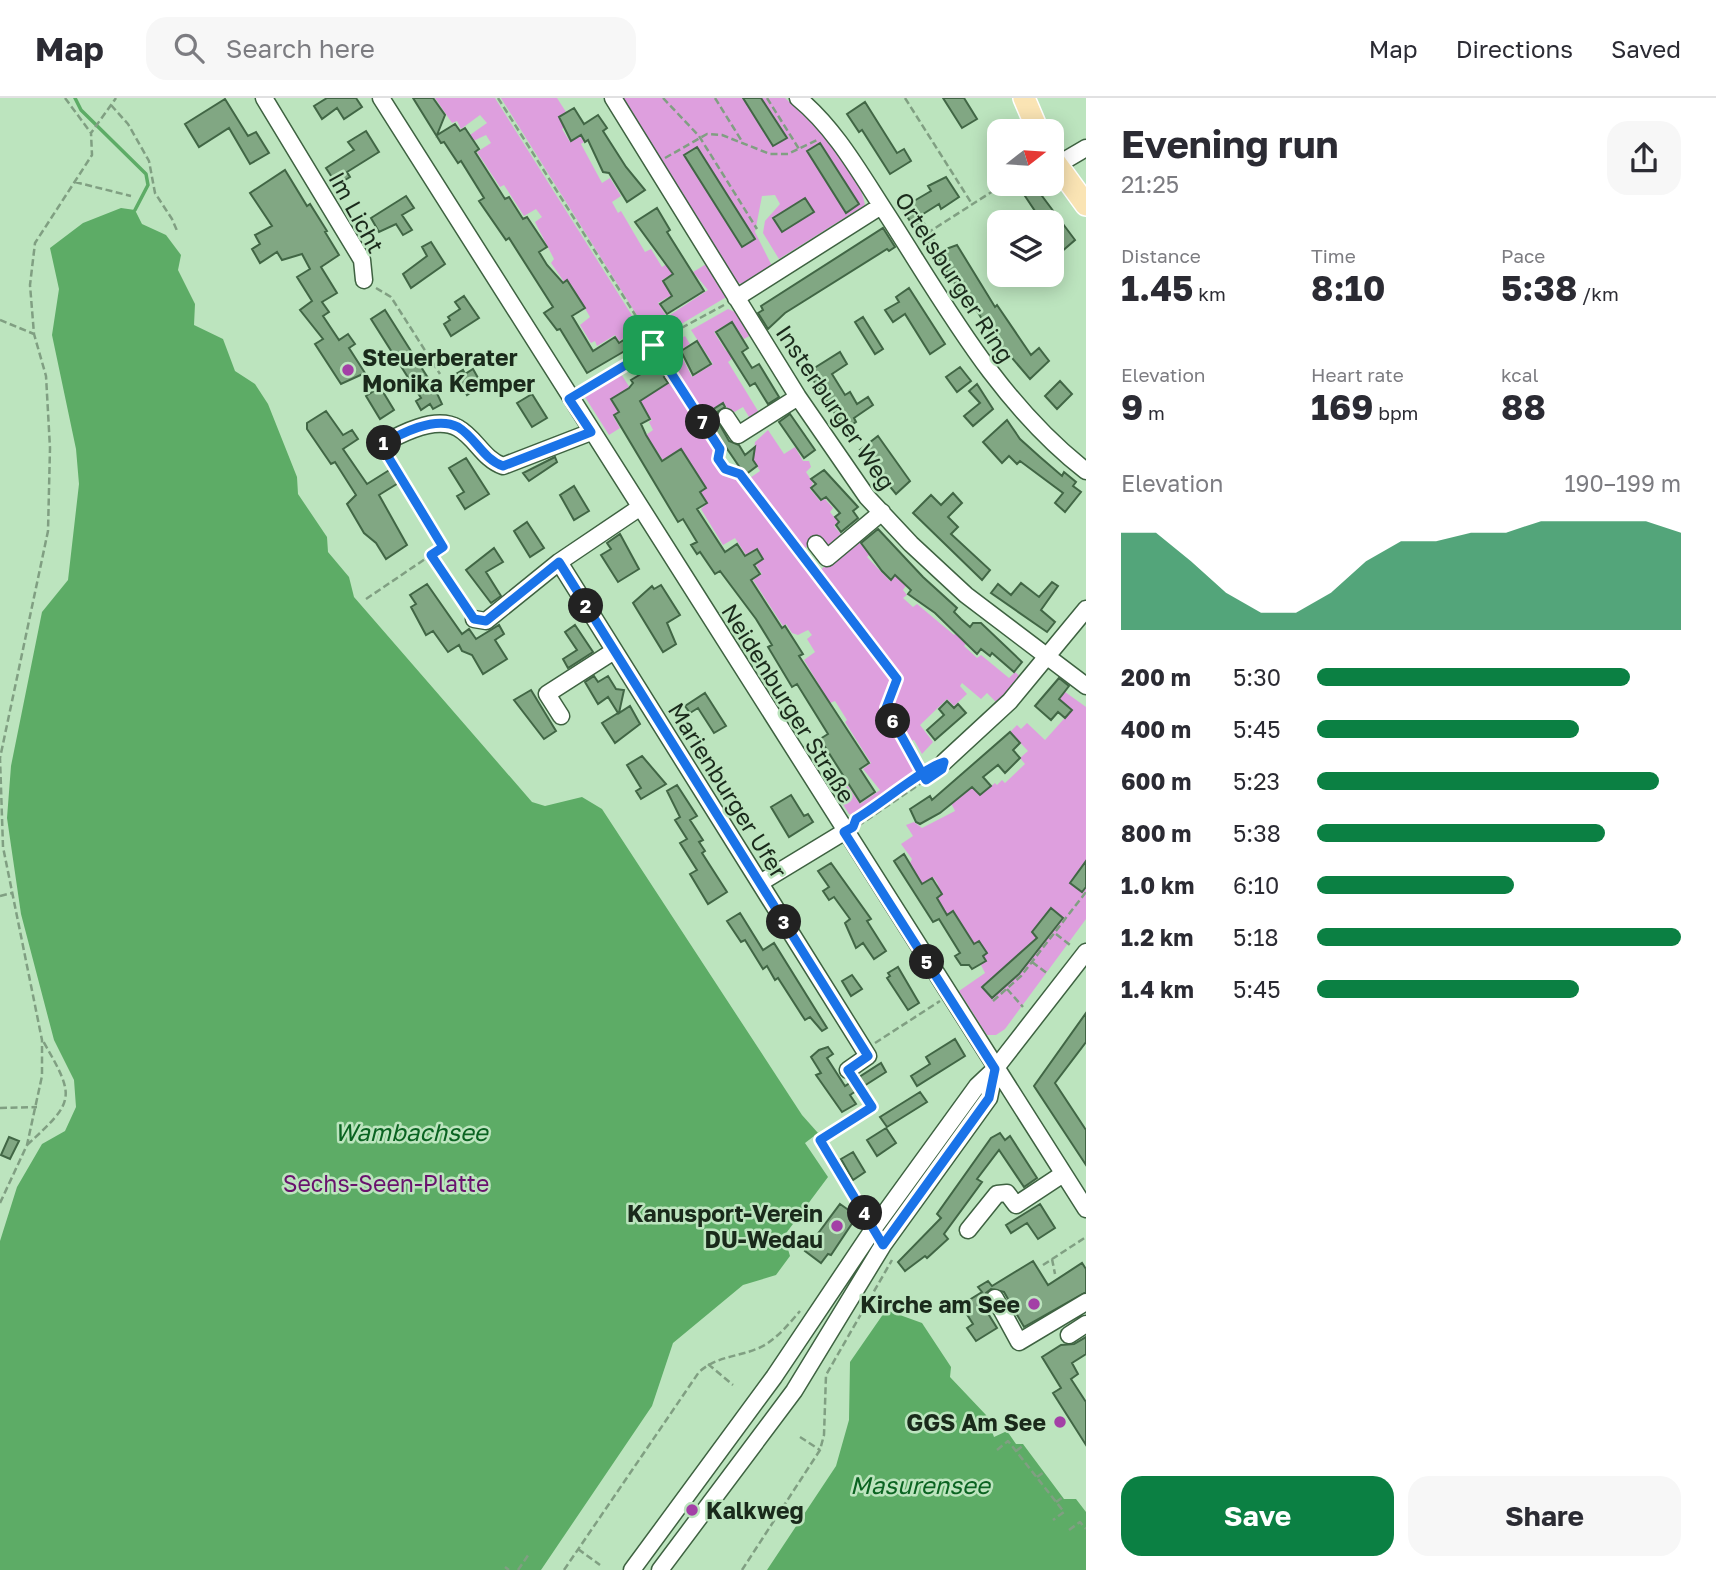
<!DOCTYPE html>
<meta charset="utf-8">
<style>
:root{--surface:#fff;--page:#f7f7f7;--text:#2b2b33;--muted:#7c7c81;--line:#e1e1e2;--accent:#0b8043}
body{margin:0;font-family:"Golos Text",sans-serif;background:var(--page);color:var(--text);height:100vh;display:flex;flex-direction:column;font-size:26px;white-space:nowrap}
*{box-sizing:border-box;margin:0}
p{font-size:23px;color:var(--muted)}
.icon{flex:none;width:38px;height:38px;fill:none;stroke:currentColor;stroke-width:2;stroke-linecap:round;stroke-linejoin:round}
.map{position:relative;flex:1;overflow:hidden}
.details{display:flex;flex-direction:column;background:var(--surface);width:630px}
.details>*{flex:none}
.needle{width:46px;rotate:73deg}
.tools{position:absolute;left:987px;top:21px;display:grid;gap:14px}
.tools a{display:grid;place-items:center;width:77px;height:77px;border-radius:14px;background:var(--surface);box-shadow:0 4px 18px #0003;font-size:35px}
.pin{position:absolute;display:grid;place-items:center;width:60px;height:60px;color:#fff;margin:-30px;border-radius:14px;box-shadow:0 4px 10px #0006}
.km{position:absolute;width:35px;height:35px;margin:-18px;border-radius:50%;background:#222;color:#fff;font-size:19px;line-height:35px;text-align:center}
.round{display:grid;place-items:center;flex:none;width:74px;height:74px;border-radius:21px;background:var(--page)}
.summary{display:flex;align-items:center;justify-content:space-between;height:119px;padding:0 35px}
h1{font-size:38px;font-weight:700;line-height:52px}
.figures{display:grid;grid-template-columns:repeat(3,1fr);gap:10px;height:119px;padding:7px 35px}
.figures div{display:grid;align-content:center}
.figures b{font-size:35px;font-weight:700}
.figures small{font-size:19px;font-weight:400}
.figures p{font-size:19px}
.chart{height:196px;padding:14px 35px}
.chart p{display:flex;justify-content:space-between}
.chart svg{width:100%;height:126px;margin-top:7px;fill:var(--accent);opacity:.7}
.button{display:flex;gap:14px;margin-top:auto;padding:14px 35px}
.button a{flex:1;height:80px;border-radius:21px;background:var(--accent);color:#fff;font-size:28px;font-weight:700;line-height:80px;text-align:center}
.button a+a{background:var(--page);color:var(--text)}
ul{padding:0 35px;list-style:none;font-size:23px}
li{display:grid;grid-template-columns:112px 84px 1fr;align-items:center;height:52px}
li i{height:18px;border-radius:9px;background:var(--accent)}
header{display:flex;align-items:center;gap:42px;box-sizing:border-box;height:98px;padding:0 35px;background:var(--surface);border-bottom:2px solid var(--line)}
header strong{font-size:33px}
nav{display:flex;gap:38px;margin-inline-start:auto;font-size:24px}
.search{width:490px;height:63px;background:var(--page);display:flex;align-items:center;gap:18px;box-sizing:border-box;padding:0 24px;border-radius:21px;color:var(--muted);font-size:26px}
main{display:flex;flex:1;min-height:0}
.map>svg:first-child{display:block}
.green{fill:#de9fde}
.water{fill:#5dac66}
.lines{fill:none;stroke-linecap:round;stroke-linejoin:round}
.stream{stroke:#5dac66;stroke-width:3.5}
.building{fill:#81a783;stroke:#416645;stroke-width:2}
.minor-casing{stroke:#3e6241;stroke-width:19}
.major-casing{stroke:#fff;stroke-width:24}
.path{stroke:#809f82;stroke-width:2.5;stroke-dasharray:7 3.5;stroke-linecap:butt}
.minor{stroke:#fff;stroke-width:16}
.major{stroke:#fae4b4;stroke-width:21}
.route-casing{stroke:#fff;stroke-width:14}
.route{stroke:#1a73e8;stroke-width:9}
.poi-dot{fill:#a340a6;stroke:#bce4be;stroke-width:2.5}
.labels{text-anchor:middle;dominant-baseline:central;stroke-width:5;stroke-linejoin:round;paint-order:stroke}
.street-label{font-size:23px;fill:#1a2a1b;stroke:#bce4be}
.poi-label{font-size:23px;font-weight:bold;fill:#1a2a1b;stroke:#bce4be;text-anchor:end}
.park-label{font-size:23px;fill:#69126d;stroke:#bce4be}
.water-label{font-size:24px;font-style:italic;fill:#0a6321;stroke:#bce4be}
</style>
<header>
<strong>Map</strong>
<div class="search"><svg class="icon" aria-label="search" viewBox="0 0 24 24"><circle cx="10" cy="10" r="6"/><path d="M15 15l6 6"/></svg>Search here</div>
<nav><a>Map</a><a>Directions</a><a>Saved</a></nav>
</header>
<main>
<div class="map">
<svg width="1086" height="1472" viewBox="0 0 1086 1472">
<rect width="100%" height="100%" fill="#bce4be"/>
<path class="green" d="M435 0H495L650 246 640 252 630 236 619 243 615 237 597 248 595 243 591 245 580 227 590 219 571 186 567 188 551 165 554 161 535 124 542 119 536 111 524 118 504 87 500 89 477 54 491 45 486 37 469 45 467 39 487 25 480 17 461 31 457 23 452 25Z
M501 0H557L566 14 558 19 564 29 562 31 570 44 580 38 584 44 581 46 602 85 610 80 621 98 612 104 618 115 621 113 645 154 651 151 662 169 673 162 679 172 662 182 667 191 684 180 670 202 668 199 658 205 667 219 708 192 693 174 708 165 728 198 653 243Z
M622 0H785C813 25 859 69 865 107L779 161 763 135 765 123 780 106 775 97 762 98 755 134 773 170 745 187 736 184Z
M728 211 737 215 751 237 744 241 732 223 714 234 726 253 735 248 739 255 728 264 761 318 752 324 743 309 731 316 724 305 702 318 659 254 685 238 690 246 679 253 692 279 713 266 691 232Z
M621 276 630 290 611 302 618 314 613 318 620 330 609 337 585 299Z
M669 276 718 352 716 360 723 372 738 377 895 581 886 598 885 611 920 675 853 717 849 716 834 692 846 685 860 706 880 692 863 671 871 665 845 624 847 622 835 603 830 605 804 562 815 554 807 541 812 537 808 532 798 537 792 535 786 526 783 528 753 482 762 476 756 467 764 461 757 450 746 457 735 440 723 447 701 411 707 405 701 394 706 389 681 350 663 362 646 337 653 332 649 324 652 322 635 299 668 285 664 279Z
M768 332 784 356 795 349 803 363H809L811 369 806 374 813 385 810 391 820 403 825 401 833 410 830 414 838 424 834 428 845 441 829 454 818 441 801 453 747 382 760 373 753 362 755 344Z
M856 440 870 456 867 459 890 483 900 475 909 483 903 492 907 497 903 500 913 509 917 506 954 537 959 533 969 542 964 548 977 560 981 557 1009 580 1015 574 1022 580 998 606 987 595 981 601 962 585 960 588 967 596 954 608 947 601 920 627 933 644 922 656 914 642 908 644C893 618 885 612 898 583L817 475Z
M1054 586 1086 609V821L1005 931 996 937H987L959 893 985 875 981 867 986 863 983 858 986 855 979 843 973 847 935 801 938 786 933 779 922 786 910 765 912 761 901 746 913 738 906 727 914 724 922 730 955 713 951 705 972 689 980 697 995 685 997 687 1002 682 1005 685 1025 666 1020 660 1028 653 1010 634 1017 627 1021 631 1027 625 1045 642 1071 613 1049 592Z"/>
<path class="water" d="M121 110 135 112 142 126 166 137 181 157 178 172 195 206 194 227 223 241 235 273 255 286 268 306 297 379 298 396 327 439 328 454 349 479 354 499 532 704 545 708 582 699 602 711 802 1017 818 1035 805 1045 828 1079 784 1138 790 1158 776 1177 743 1187 673 1245 652 1308 541 1472H0V1143L17 1089 42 1046 65 1033 76 1009 74 982 54 942 21 816 7 720 11 668 42 514 68 482 79 386 76 351 52 237 59 191 50 150 83 125Z
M886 1212 922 1225 951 1269 950 1279 986 1317 994 1339 1007 1333 1016 1346H1023L1064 1401H1076L1086 1414V1472H767L836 1368 849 1322 850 1264Z"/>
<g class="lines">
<path class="stream" d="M75 0 81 12 146 76 148 87 135 112"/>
</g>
<path class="building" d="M327 0H356L362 9 344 21 337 10 322 21 314 8Z
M413 0H433L445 17 437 37 455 26 460 33 465 30 479 51 475 54 505 101 509 99 523 121 527 119 547 149 539 154 547 167 563 185 567 182 585 210 572 218 593 253 615 239 619 245 630 238 635 247 587 275 560 231 557 232 544 215 553 209 509 140 506 142 479 103 484 100 461 63 458 65 444 44 441 45Z
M743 0H761L787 40 773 48Z
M943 0H964L977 21 962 30Z
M225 1 248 38 256 34 269 55 250 66 229 30 199 49 185 26Z
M865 4 897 55 904 51 911 63 890 76 862 32 859 34 847 16Z
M574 10 584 26 598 17 607 30 603 33 626 69 645 92 627 104 609 75 603 74 588 42 585 44 581 37 571 43 559 19Z
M366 33 379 54 347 74 350 79 337 87 326 70 354 52 348 44Z
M820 45 859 106 846 115 807 53Z
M697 49 755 141 742 149 684 57Z
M285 72 307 108 310 106 327 133 325 134 339 157 321 169 337 195 322 204 329 214 323 218 339 242 348 236 355 246 349 250 365 275 341 286 315 246 323 241 300 212 312 203 297 179 310 171 302 156 282 162 277 154 260 165 252 151 260 146 255 137 272 128 250 95Z
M946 79 959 99 941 111 939 106 920 118 936 146 927 151 902 110 931 93 928 88Z
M1017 86H1033L1075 142 1060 155 1058 152 1052 157V124L1041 122Z
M406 98 414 110 402 117 412 132 403 137 396 126 379 134 371 120Z
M805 100 814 114 782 134 773 120Z
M657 110 670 132 667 134 704 193 667 216 660 206 672 198 663 183 673 176 635 124Z
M883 130 895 149 889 153 887 151 785 215 768 231 758 215 763 212 761 208Z
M431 144 445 166 411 190 403 176 427 158 422 149Z
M957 147 995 209 997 207 1031 257 1039 250 1049 263 1030 281 989 233 967 196 963 198 935 155Z
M909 190 945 246 930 256 905 216 893 224 885 212 899 204 896 199Z
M464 198 479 220 451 238 444 226 450 222 448 219 460 211 455 204Z
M385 212 435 291 442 306 433 311 430 306 421 312 416 303 421 300 371 221Z
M863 219 883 251 875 256 855 224Z
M732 224 748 250 742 254 752 270 759 266 779 299 768 306 755 285 750 288 716 234Z
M697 243 711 266 693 277 681 253Z
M840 254 847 266 832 276 845 297 850 294 857 306 868 299 873 307 854 320 856 324 845 331 808 274Z
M656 267 658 269 663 267 669 276 664 279 668 285 640 303 650 321 641 326 646 337 662 363 681 351 706 390 700 394 707 405 697 411 725 454 737 446 745 458 757 451 763 461 754 467 760 476 751 482 782 530 785 528 803 556 799 558 869 665 860 671 875 694 860 704 820 641 828 636 797 586 792 589 768 549 772 547 756 521 720 473 715 476 700 454 697 456 691 447 697 444 683 421 678 424 614 317 619 314 611 301 629 290 633 285 631 282Z
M960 269 971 283 957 294 946 279Z
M473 271 482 287 467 297 454 277 463 272 465 276Z
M1060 283 1072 296 1057 311 1045 298Z
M977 286 993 311 973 328 964 318 980 305 969 293Z
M380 289 394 312 380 321 366 298Z
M532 296 547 320 532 329 517 305Z
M723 305 725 309 717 314 716 320 729 343 739 347 745 357 755 349 753 362 757 368 745 377 704 317Z
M326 313 343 337 352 332 358 341 343 351 367 386 391 371 400 384 379 397 407 447 386 461 376 445 364 435 347 406 356 397 335 364 331 366 307 331V325Z
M790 316 815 352 804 360 779 324Z
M1007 322 1020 341 1040 359 1062 378 1064 374 1076 384 1073 388 1081 394 1065 414 1055 405 1063 395 1020 363 1017 366 1009 358 1002 365 983 344Z
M878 338 910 383 896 396 860 352Z
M555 359 557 364 529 383 523 375Z
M466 360 489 396 465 411 457 398 464 394 449 370Z
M824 372 858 409 853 413 858 420 841 434 836 427 839 424 835 419 840 415 826 399 821 402 811 390 816 386 811 381Z
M574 388 589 413 574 422 560 397Z
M953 395 962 405 948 419 958 429 951 436 990 472 982 482 913 415 931 397 941 407Z
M527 424 544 450 530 459 514 433Z
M878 431 923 479 957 510 954 514 961 521 970 529 973 525H981L1022 564 1014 574 992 555 990 558 981 551 977 556 935 515 908 496 911 492 895 477 891 482 882 473 861 445Z
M620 436 639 471 618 484 601 457 611 451 607 445Z
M494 450 503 464 486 474 501 498 491 505 466 472Z
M1052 484 1058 488 1041 512 1055 524 1047 534 991 495 998 486 1011 497 1021 485 1039 499Z
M427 486 462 536 469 531 476 541 499 527 504 536 495 542 507 561 483 576 472 557 462 553 459 547 448 554 433 533 426 537 411 509 416 506 410 497Z
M661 487 680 517 667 525 676 546 663 554 633 505 652 488 654 491Z
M575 527 593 554 568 570 563 561 577 552 565 534Z
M594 578 598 584 608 578 616 591 624 592 619 615 630 608 640 626 615 645 602 625 618 615 608 599 598 606 585 584Z
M1059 580 1069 588 1059 601 1072 612 1065 620 1058 614 1051 622 1035 608Z
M531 592 556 633 544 641 514 602Z
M705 595 726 628 714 635 698 610 690 615 685 608Z
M947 603 954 610 958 606 966 615 935 642 927 632 944 617 939 611Z
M1010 634 1020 645 1013 652 1020 660 1005 675 998 667 983 679 991 688 980 697 972 689 940 715 920 726 916 724 910 711 930 698 932 702Z
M642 658 666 686 641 701 636 693 641 690 627 667Z
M677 687 697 718 690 722 703 742 699 744 705 753 702 755 727 794 708 806 690 776 697 772 680 745 687 741 675 722 680 719 667 693Z
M791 697 804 718 808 716 813 724 789 739 771 709Z
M904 756 922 786 932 780 942 796 937 800 947 817 953 813 974 846 979 843 987 855 983 858 986 863 972 871 969 867H961L955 858 960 855 939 821 933 824 894 763Z
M1086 763V789L1082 794 1070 785Z
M831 765 871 821 867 823 886 853 874 861 863 845 856 850 845 825 850 821 834 799 829 802 823 793 829 789 818 773Z
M1051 810 1063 820 1019 876 992 900 982 889 1037 840 1032 834Z
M740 815 763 852 774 845 827 930 822 933 810 919 805 922 778 880 775 882 767 868 763 871 745 842 741 844 727 823Z
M898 869 919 905 908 912 887 880 890 878 888 875Z
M852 877 862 891 851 898 842 883Z
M1086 915V944L1055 985 1086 1032V1067L1034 988Z
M955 941 965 958 917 988 911 978 930 966 926 959Z
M828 949 833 956 827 960 845 988 881 965 886 974 850 997 856 1006 842 1014 816 977 821 975 811 959 819 952Z
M920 994 927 1004 887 1029 880 1019Z
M886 1030 896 1045 877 1058 867 1042Z
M1000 1035 1005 1042 1010 1038 1037 1080 1024 1089 999 1052 977 1081 982 1084 944 1136 948 1141 927 1160 925 1158 905 1173 898 1164 941 1120 937 1116 991 1040Z
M9 1039 19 1043 10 1061 1 1057Z
M853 1054 865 1074 853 1082 841 1061Z
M840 1106 857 1118 831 1157 828 1156 821 1165 805 1153Z
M1040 1106 1055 1130 1038 1141 1027 1125 1011 1135 1006 1127Z
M1033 1163 1048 1187 1082 1165 1086 1171V1194L1024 1229 1004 1194 991 1191 986 1195 987 1207 984 1209 997 1230 976 1243 967 1230 973 1226 961 1207 982 1194 978 1189 988 1183 992 1188Z
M1086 1239V1256L1072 1265 1078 1276 1071 1281 1086 1304V1347L1053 1295 1061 1290 1042 1259 1061 1247 1074 1246Z"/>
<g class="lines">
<defs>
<path id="minor" d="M264 0 362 162 364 182
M381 0 1086 1111
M613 0 798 299 867 399 911 446 966 497 1086 588
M798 0C836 31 861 77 888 118 947 210 999 305 1086 373
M1057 67 1086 50
M736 200 881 108
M726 319 738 337 798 299
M381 347C400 336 435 317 458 330 476 340 483 361 503 368L591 334
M639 410 559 464 868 958 848 972
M816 446 827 460 882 414
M474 521 486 523 559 464
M561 618 547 596 614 553
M944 664 1010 603 1086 511
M760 785 844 734
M968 1132 997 1096 1007 1095 1016 1107 1063 1076
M995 1200 1019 1244 1086 1204
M1069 1237 1086 1226
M632 1472 774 1279 874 1130 977 988 995 971 1086 854
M660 1472 794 1293 883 1147 989 1000 995 971"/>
<path id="major" d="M1024 0 1038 33
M1052 60 1086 107"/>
</defs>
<use href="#minor" class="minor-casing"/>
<use href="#major" class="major-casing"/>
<path class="path" d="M65 0 91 35
M498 0 720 351 718 361 725 371 739 376 897 581 886 610 926 682
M663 0 699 38 757 131
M715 0 743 45
M767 0 799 51
M905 0 972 106
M111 7 128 26 149 63 155 95 172 121 178 135
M665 60 707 36 722 37 770 56H788L819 41
M75 84 131 98
M918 141 1004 86
M376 190 391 199 440 276
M0 222 34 236
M584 292 674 234 724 207
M388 359 443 449 431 457 467 511
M366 501 431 457
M856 721 932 670
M858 728 936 675
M0 798 12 795
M1056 836 1070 847
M1032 864 1048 876
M1007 891 1023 909
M993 903 1021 878 1086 794
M875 945 940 903
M855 983 872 1009 820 1042 866 1116
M0 1010 37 1009
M27 1047C75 1003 76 1000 43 943
M0 1105 27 1047 42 978V942L3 749 0 660 48 433 50 350 46 278 34 236 30 187 35 145 92 57 91 35 116 0
M1052 1161 1055 1176
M1043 1167 1086 1139
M708 1266 733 1287
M800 1339 820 1352
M997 1352 1008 1343 1064 1414 1053 1422
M1016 1353 1024 1347
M1037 1379 1044 1374
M1056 1404 1063 1399
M1069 1432 1080 1424 1086 1431
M578 1451 600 1467
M505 1469 509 1472
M518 1472 529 1456
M564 1472 699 1274C717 1258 738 1259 759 1250 776 1242 788 1227 800 1213
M742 1472 820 1352 824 1337 826 1277 892 1162"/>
<use href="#minor" class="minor"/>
<use href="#major" class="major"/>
</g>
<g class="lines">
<defs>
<path id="route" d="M653 247 649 253 569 301 591 334 503 368C483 361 476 340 458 329 435 317 400 336 381 347L443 449 431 457 474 521 486 523 559 464 868 958 848 972 872 1009 820 1042 883 1147 989 1000 995 971 844 734 853 729 856 721C877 709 925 669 944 664L942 671 926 682 923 677 886 610 897 581 740 376 725 371 718 361 720 351 653 247"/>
</defs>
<use href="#route" class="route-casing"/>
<use href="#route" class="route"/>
</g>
<g class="poi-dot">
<circle cx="348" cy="272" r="7"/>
<circle cx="837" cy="1128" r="7"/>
<circle cx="1034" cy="1206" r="7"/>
<circle cx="1060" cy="1324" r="7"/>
<circle cx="692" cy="1412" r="7"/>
</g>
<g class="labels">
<g class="street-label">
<text transform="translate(357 114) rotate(61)">Im Licht</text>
<text transform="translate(955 179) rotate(57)">Ortelsburger Ring</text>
<text transform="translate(836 309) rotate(56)">Insterburger Weg</text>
<text transform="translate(789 605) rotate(58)">Neidenburger Straße</text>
<text transform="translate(728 692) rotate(58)">Marienburger Ufer</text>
</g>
<g class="poi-label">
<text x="362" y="259" text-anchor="start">Steuerberater<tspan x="362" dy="26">Monika Kemper</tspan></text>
<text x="823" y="1115">Kanusport-Verein<tspan x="823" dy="26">DU-Wedau</tspan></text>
<text x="1020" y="1206">Kirche am See</text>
<text x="1046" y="1324">GGS Am See</text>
<text x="706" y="1412" text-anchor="start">Kalkweg</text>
</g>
<g class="park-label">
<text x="386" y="1085">Sechs-Seen-Platte</text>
</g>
<g class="water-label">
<text x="411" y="1033">Wambachsee</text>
<text x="920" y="1386">Masurensee</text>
</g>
</g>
</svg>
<div class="tools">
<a><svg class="needle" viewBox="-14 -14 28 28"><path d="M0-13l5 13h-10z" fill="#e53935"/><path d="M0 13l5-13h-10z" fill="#7c7c81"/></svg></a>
<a><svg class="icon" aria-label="layers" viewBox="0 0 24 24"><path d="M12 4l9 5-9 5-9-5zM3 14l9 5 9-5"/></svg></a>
</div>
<div class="pin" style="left:653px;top:247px;background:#1e9e55"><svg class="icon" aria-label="arrive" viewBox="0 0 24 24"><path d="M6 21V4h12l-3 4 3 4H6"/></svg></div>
<b class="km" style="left:384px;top:345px">1</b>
<b class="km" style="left:586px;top:508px">2</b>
<b class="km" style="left:784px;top:824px">3</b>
<b class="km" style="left:865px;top:1115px">4</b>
<b class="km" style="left:927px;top:864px">5</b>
<b class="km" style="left:893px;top:623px">6</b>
<b class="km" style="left:703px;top:324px">7</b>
</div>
<section class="details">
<div class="summary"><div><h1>Evening run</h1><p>21:25</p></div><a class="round"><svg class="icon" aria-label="share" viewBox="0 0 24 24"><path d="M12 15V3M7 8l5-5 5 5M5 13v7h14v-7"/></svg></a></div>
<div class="figures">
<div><p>Distance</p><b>1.45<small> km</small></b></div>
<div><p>Time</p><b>8:10</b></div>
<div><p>Pace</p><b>5:38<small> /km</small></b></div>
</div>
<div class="figures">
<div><p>Elevation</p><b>9<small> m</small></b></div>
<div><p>Heart rate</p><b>169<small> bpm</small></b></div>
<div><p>kcal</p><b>88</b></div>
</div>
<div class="chart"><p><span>Elevation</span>190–199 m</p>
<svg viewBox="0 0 160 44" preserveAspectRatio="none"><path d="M0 44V10L10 10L20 20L30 31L40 38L50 38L60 31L70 20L80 13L90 13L100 10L110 10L120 6L130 6L140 6L150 6L160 10V44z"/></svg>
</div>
<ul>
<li><b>200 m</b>5:30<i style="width:86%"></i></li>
<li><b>400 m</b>5:45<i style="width:72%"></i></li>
<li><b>600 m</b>5:23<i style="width:94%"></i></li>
<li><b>800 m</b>5:38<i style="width:79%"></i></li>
<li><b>1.0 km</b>6:10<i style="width:54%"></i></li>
<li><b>1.2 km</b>5:18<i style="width:100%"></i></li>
<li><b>1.4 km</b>5:45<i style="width:72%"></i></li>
</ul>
<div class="button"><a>Save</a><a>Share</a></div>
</section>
</main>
